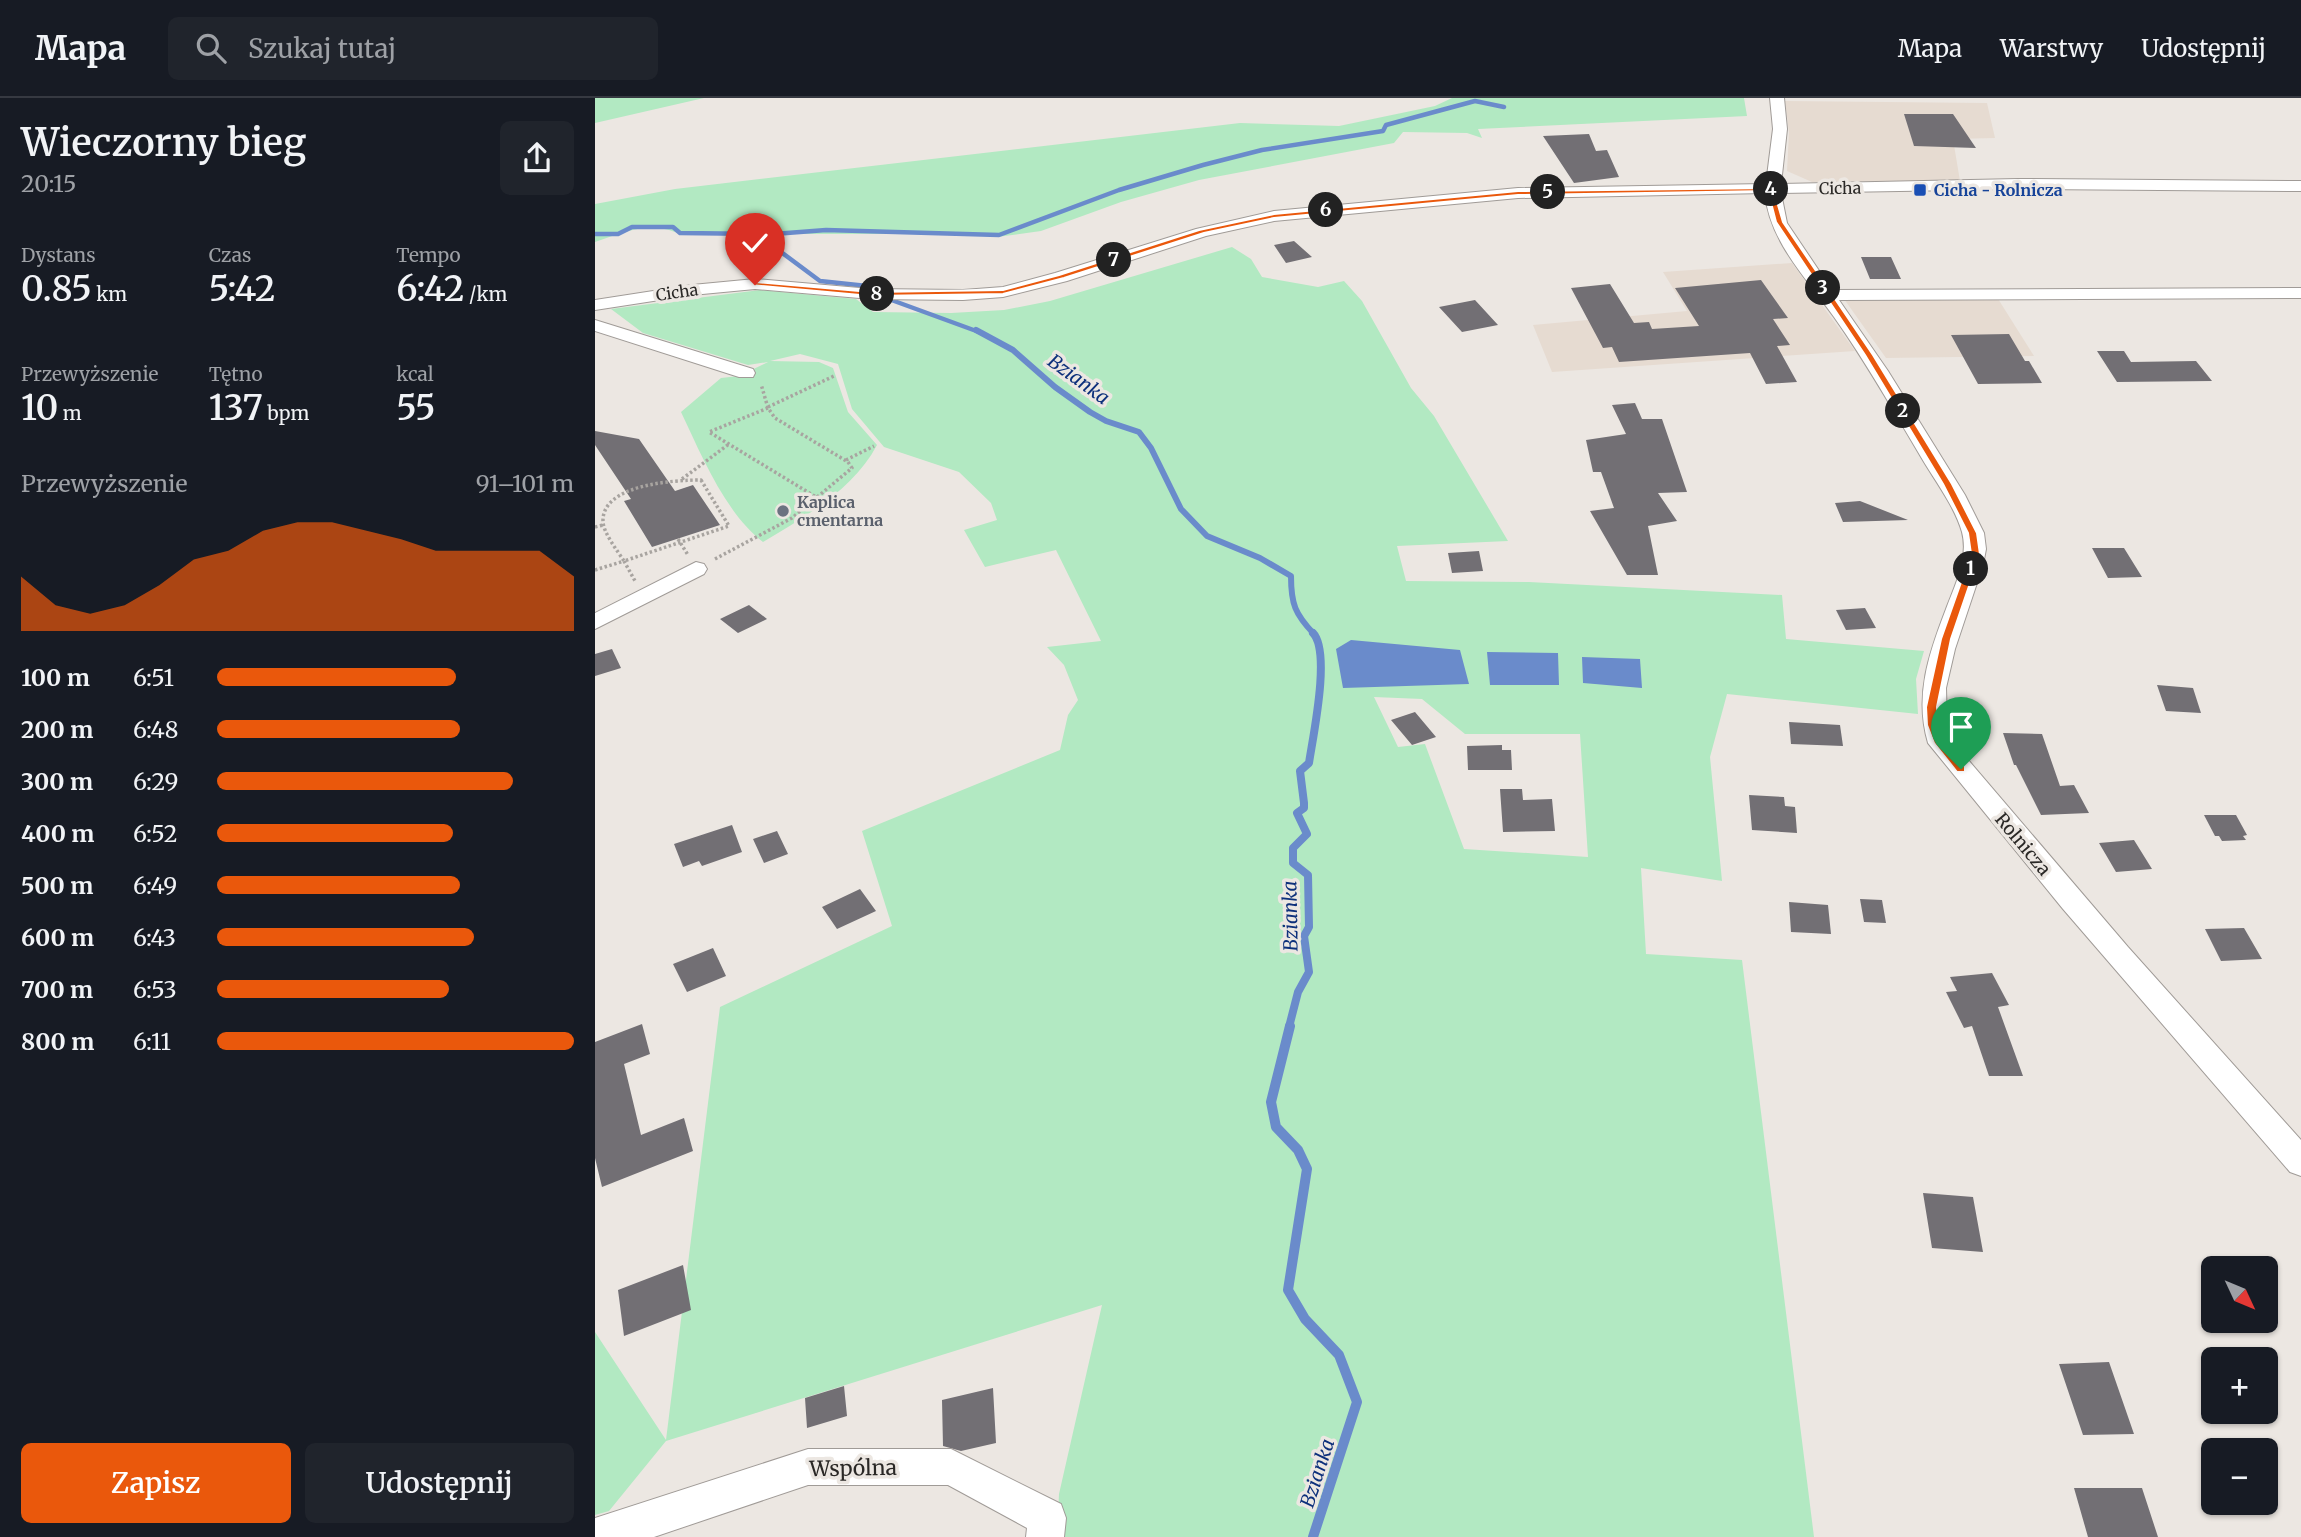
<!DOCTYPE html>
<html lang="pl">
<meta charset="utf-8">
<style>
:root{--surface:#171b24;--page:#20242c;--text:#f1f3f6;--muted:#9ea1a6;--line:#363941;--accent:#ea580c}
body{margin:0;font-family:Merriweather,serif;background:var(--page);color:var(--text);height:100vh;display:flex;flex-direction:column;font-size:26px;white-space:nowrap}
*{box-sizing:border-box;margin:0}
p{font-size:23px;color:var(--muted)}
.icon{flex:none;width:38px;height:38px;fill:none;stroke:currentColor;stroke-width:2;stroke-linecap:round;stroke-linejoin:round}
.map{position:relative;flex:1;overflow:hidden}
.sheet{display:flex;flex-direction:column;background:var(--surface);width:595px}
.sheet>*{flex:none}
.needle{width:46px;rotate:134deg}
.tools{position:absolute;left:1606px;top:1158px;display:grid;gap:14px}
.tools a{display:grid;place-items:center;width:77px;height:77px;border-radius:10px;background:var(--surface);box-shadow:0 2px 5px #0004;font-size:35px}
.pin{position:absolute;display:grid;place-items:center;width:60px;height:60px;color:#fff;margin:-72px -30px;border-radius:50% 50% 50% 0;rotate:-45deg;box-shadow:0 0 7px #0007}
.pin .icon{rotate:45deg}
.km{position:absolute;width:35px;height:35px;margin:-18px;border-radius:50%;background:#222;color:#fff;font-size:19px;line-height:35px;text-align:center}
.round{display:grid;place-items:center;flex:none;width:74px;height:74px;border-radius:10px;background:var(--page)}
.summary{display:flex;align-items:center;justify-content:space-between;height:119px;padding:0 21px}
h1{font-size:38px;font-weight:600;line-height:52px}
.stats{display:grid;grid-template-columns:repeat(3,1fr);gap:10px;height:119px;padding:7px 21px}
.stats div{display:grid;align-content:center}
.stats b{font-size:35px;font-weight:600}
.stats small{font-size:19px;font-weight:400}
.stats p{font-size:19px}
.chart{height:196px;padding:14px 21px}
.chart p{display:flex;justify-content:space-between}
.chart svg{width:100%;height:126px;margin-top:7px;fill:var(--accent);opacity:.7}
.button{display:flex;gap:14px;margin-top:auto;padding:14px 21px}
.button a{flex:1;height:80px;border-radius:10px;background:var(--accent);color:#fff;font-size:28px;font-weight:600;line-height:80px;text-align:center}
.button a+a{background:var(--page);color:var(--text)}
ul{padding:0 21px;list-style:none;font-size:23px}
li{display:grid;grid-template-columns:112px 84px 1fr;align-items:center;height:52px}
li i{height:18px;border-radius:9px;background:var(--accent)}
header{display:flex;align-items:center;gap:42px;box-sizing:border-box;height:98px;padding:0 35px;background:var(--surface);border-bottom:2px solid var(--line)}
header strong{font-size:33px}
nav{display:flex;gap:38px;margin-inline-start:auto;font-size:24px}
.search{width:490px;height:63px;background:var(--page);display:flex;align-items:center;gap:18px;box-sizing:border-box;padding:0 24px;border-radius:10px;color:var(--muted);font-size:26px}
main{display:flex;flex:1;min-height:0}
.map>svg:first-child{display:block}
.built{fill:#e6dbd1}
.green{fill:#b2e9c2;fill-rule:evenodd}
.water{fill:#6a8bcb}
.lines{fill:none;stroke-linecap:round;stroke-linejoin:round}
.stream-far3{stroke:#6a8bcb;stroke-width:4.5}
.stream-far2{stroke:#6a8bcb;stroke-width:6}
.stream-far1{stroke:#6a8bcb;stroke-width:8}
.stream{stroke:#6a8bcb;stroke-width:10}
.building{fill:#726f74}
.minor-casing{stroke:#a09b97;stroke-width:2}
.path{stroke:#a8a4a0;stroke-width:3.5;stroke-dasharray:2.5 2.5;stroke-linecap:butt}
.minor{fill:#fff;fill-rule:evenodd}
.route{fill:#ea580c;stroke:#fff;stroke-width:2}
.transit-dot{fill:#1a4fb4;stroke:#ece7e2;stroke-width:2.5}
.worship-dot{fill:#6b7280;stroke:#ece7e2;stroke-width:2.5}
.labels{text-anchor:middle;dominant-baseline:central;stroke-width:7;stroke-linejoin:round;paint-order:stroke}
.far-street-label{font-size:16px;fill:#2a2826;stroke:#ece7e2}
.far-transit-label{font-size:16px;font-weight:bold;fill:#164399;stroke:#ece7e2;text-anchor:start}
.far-worship-label{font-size:16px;font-weight:bold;fill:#5b616d;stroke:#ece7e2;text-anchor:start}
.street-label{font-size:18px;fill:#2a2826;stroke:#ece7e2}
.water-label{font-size:19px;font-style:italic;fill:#0d307b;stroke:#ece7e2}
.near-street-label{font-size:21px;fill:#2a2826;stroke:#ece7e2}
</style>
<header>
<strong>Mapa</strong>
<div class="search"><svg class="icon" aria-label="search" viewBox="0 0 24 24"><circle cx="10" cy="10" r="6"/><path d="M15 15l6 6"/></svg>Szukaj tutaj</div>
<nav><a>Mapa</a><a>Warstwy</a><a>Udostępnij</a></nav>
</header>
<main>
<section class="sheet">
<div class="summary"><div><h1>Wieczorny bieg</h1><p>20:15</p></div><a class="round"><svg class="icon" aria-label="share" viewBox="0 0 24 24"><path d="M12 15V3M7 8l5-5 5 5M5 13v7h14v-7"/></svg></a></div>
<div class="stats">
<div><p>Dystans</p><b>0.85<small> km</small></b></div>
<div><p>Czas</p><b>5:42</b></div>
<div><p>Tempo</p><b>6:42<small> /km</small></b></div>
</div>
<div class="stats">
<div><p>Przewyższenie</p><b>10<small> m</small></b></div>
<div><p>Tętno</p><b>137<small> bpm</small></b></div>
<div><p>kcal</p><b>55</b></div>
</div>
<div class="chart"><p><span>Przewyższenie</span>91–101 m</p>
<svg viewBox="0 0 160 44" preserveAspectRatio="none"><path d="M0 44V25L10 35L20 38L30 35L40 28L50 19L60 16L70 9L80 6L90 6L100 9L110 12L120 16L130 16L140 16L150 16L160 25V44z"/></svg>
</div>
<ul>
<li><b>100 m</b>6:51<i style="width:67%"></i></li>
<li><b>200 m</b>6:48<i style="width:68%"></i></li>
<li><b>300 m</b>6:29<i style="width:83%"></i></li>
<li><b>400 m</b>6:52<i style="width:66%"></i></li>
<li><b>500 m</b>6:49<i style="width:68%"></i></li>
<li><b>600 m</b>6:43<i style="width:72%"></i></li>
<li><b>700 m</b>6:53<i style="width:65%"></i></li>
<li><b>800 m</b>6:11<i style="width:100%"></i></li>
</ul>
<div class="button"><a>Zapisz</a><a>Udostępnij</a></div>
</section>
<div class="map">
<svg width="1706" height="1439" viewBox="0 0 1706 1439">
<rect width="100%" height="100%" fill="#ece7e2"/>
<path class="built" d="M1190 3 1392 5 1400 40 1358 41 1365 83 1217 84 1192 73 1194 34Z
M1197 165 1260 253 957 274 938 227 1092 213 1068 174Z
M1400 196 1439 258 1291 260 1249 201Z"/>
<path class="green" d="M0 0H109L0 25Z
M857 0H1149L1152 18 883 31 887 40 872 35 808 34 799 45 604 82 526 104 446 133 402 139 361 136H85C55 122 29 134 0 144V106L80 91 645 25 744 28 840 8Z
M637 149 656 161 667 179 723 189 749 183 767 203 816 290 839 318 913 443 802 448 811 483 934 484 1187 497 1191 541 1329 553 1321 581 1323 616 1132 596 1115 659 1127 783 1046 770 1051 856 1147 862 1219 1439H462L464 1396 507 1207 71 1343 14 1413 0 1417V1234L71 1342 125 909 297 828 267 733 465 652 473 617 483 602 469 567 452 549 506 543 461 452 390 469 369 432 402 422 396 405 364 374 289 349 257 311 243 266 205 256 175 263 224 264 238 270 253 314 282 347C259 391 210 419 168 444 130 415 106 356 86 314L126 280 144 278 173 264 153 267 48 235 16 211 165 192 261 201 278 214 356 215 409 212 455 203ZM779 599 827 601 870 636H985L993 759 869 751 830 646 803 649Z"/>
<path class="water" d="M756 542 865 552 874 586 748 590 741 551Z
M892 554 963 555 964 587H895Z
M987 559 1045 561 1047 590 988 585Z"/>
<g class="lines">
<path class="stream-far3" d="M0 136H23L37 129H78L85 135 179 136 186 145 182 151 225 183 272 188
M179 136 231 132 404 137 524 92 608 67 667 52 788 33 791 27 880 3 909 9
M291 200 384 234"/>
<path class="stream-far2" d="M381 232 418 252 460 289 495 314 511 323 544 334 556 350 586 411 612 438 665 460 696 478C696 506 700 516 719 536"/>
<path class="stream-far1" d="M694 929 703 894 714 874 709 838 714 829 713 777 698 765V750L712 736 702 715 709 710V705L705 673 714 665C718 638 736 554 718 535"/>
<path class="stream" d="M695 928 676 1004 681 1029 703 1052 712 1071 693 1192 710 1221 744 1257 762 1304 718 1439"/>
</g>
<path class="building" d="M1309 16H1358L1381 50 1319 48Z
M994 36 1001 53 1012 52 1024 79 979 85 948 38Z
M699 143 717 159 691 165 679 147Z
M1266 159H1296L1306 181H1275Z
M1166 182 1193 220 1178 221 1195 247 1182 248 1202 284 1171 286 1155 255 1024 264 1017 249 1008 250 976 190 1015 186 1039 225 1054 224 1057 231 1104 228 1080 190Z
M880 202 903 227 867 234 844 209Z
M1414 236 1430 263H1434L1447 285 1383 286 1356 237Z
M1502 253H1529L1536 264 1601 263 1617 283 1522 284Z
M1040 305 1047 321H1067L1092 394 1063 395 1082 423 1053 428 1063 477H1032L995 413 1019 410 1006 374H998L991 342 1031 336 1017 307Z
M0 333 44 341 80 393 98 387 125 427 57 449 29 403 36 401 0 347Z
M1265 403 1313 422 1248 424 1240 405Z
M1497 450H1529L1547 479 1513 480Z
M884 453 888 473 857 475 853 455Z
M154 507 172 521 143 535 125 521Z
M1270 510 1281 530 1251 532 1241 512Z
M17 551 26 570 0 578V556Z
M1562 587 1598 590 1606 615 1571 613Z
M820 614 841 639 817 647 796 622Z
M1194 624 1245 627 1248 648 1196 646Z
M1408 635 1447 636 1465 688 1479 687 1494 715 1446 717 1421 667H1419Z
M907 647V652H916L917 672H873L872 648Z
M905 691H927L928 702 957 701 960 733 908 734Z
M1154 697 1189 699 1190 708 1200 709 1202 735 1157 732Z
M1609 717H1641L1652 737 1648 738 1651 742 1627 743 1624 738H1620Z
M137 727 147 754 107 768 104 763 88 769 79 746Z
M182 733 193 756 169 765 158 741Z
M1539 742 1557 771 1521 774 1504 745Z
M265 791 281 813 242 831 227 809Z
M1265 801 1287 802 1291 825 1269 824Z
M1194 804 1233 807 1236 836 1196 834Z
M1649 830 1667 861 1626 863 1610 831Z
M118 850 131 878 92 894 78 866Z
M1397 875 1414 907 1403 909 1428 978H1394L1377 928 1369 930 1351 894 1362 893 1355 879Z
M47 926 55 956 29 966 46 1037 89 1020 98 1053 7 1089 0 1060V944Z
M1328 1095 1378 1099 1388 1154 1337 1150Z
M88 1167 96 1212 29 1238 23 1192Z
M1514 1264 1539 1336 1488 1337 1464 1266Z
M249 1288 252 1318 212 1330 210 1300Z
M398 1290 401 1345 366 1353 348 1348 347 1302Z
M1479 1390H1547L1563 1439H1493Z"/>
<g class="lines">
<defs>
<path id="minor" d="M1175 0H1189L1192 31 1186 86 1423 81 1706 83V93L1423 91 1186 95 1192 125 1237 192 1706 190V200L1244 202 1293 273 1370 397 1389 435 1391 451 1388 467 1360 551 1351 590 1352 627 1357 643 1533 849 1706 1042V1078L1695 1074 1468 811 1333 645C1319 598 1334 555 1351 511 1360 487 1374 460 1367 434 1359 407 1340 383 1326 359 1298 312 1271 264 1239 219 1212 181 1174 143 1170 95L923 100 679 123 611 138 472 183 408 199 368 202 276 201 160 191 97 197 0 212V202L97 187 160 181 276 191 368 192 408 189 460 175 601 131 679 113 923 90 1171 86 1178 31Z
M0 222 158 271 160 275 158 279H144L0 233Z
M101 464 109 466 112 471 109 476 0 531V515Z
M213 1351H356L466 1406 471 1420 469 1439H431L432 1430 353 1387H213L59 1439H0V1420Z"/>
</defs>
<use href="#minor" class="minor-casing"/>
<path class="path" d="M173 309 239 278
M173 310 114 334 221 399
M251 362 279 348
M87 381 134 346
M106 382 134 428 29 463C22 452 9 436 8 424 6 386 80 382 106 382Z
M0 429 8 427
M83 441 93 457
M120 461 197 420 257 370 253 364 180 320 173 310 166 286
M29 463 40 483
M0 472 29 463"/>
<use href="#minor" class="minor"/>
</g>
<path class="route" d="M1178 90 1188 124 1278 257 1357 386 1382 435 1385 456 1356 541 1342 609 1343 627 1350 644 1370 668V674H1362L1339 645 1332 627 1331 609 1346 541 1376 456 1373 435 1348 386 1270 257 1181 124 1173 93 923 97 679 120 609 135 469 180 408 196 276 198 156 187 160 184 276 194 408 192 464 177 604 132 679 116 923 93Z"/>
<rect class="transit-dot" x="1318" y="85" width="14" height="14" rx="3.5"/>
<circle class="worship-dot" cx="188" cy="413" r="7"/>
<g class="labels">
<g class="far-street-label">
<text transform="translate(1245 90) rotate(-1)">Cicha</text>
<text transform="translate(82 194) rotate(-8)">Cicha</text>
</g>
<g class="far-transit-label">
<text x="1339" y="92">Cicha - Rolnicza</text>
</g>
<g class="far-worship-label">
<text x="202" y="404">Kaplica<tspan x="202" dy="18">cmentarna</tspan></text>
</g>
<g class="street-label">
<text transform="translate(1428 746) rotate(50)">Rolnicza</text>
</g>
<g class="water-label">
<text transform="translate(484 281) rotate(36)">Bzianka</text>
<text transform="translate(695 818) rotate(-91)">Bzianka</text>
<text transform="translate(722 1375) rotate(-72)">Bzianka</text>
</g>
<g class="near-street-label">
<text transform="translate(258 1370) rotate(-1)">Wspólna</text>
</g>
</g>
</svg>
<div class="tools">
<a><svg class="needle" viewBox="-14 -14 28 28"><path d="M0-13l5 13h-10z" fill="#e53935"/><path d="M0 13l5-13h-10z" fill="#9ea1a6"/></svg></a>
<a>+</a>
<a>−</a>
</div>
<div class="pin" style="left:1366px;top:671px;background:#1e9e55"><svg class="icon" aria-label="arrive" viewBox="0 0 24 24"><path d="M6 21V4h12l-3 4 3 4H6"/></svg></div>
<div class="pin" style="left:160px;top:187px;background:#d93025"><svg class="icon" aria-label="check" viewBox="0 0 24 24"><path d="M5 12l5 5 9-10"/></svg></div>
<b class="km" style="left:1376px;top:471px">1</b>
<b class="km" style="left:1308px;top:313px">2</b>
<b class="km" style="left:1228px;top:190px">3</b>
<b class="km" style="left:1176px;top:91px">4</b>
<b class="km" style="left:953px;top:94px">5</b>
<b class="km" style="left:731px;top:112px">6</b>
<b class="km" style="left:519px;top:162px">7</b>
<b class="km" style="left:282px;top:196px">8</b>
</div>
</main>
